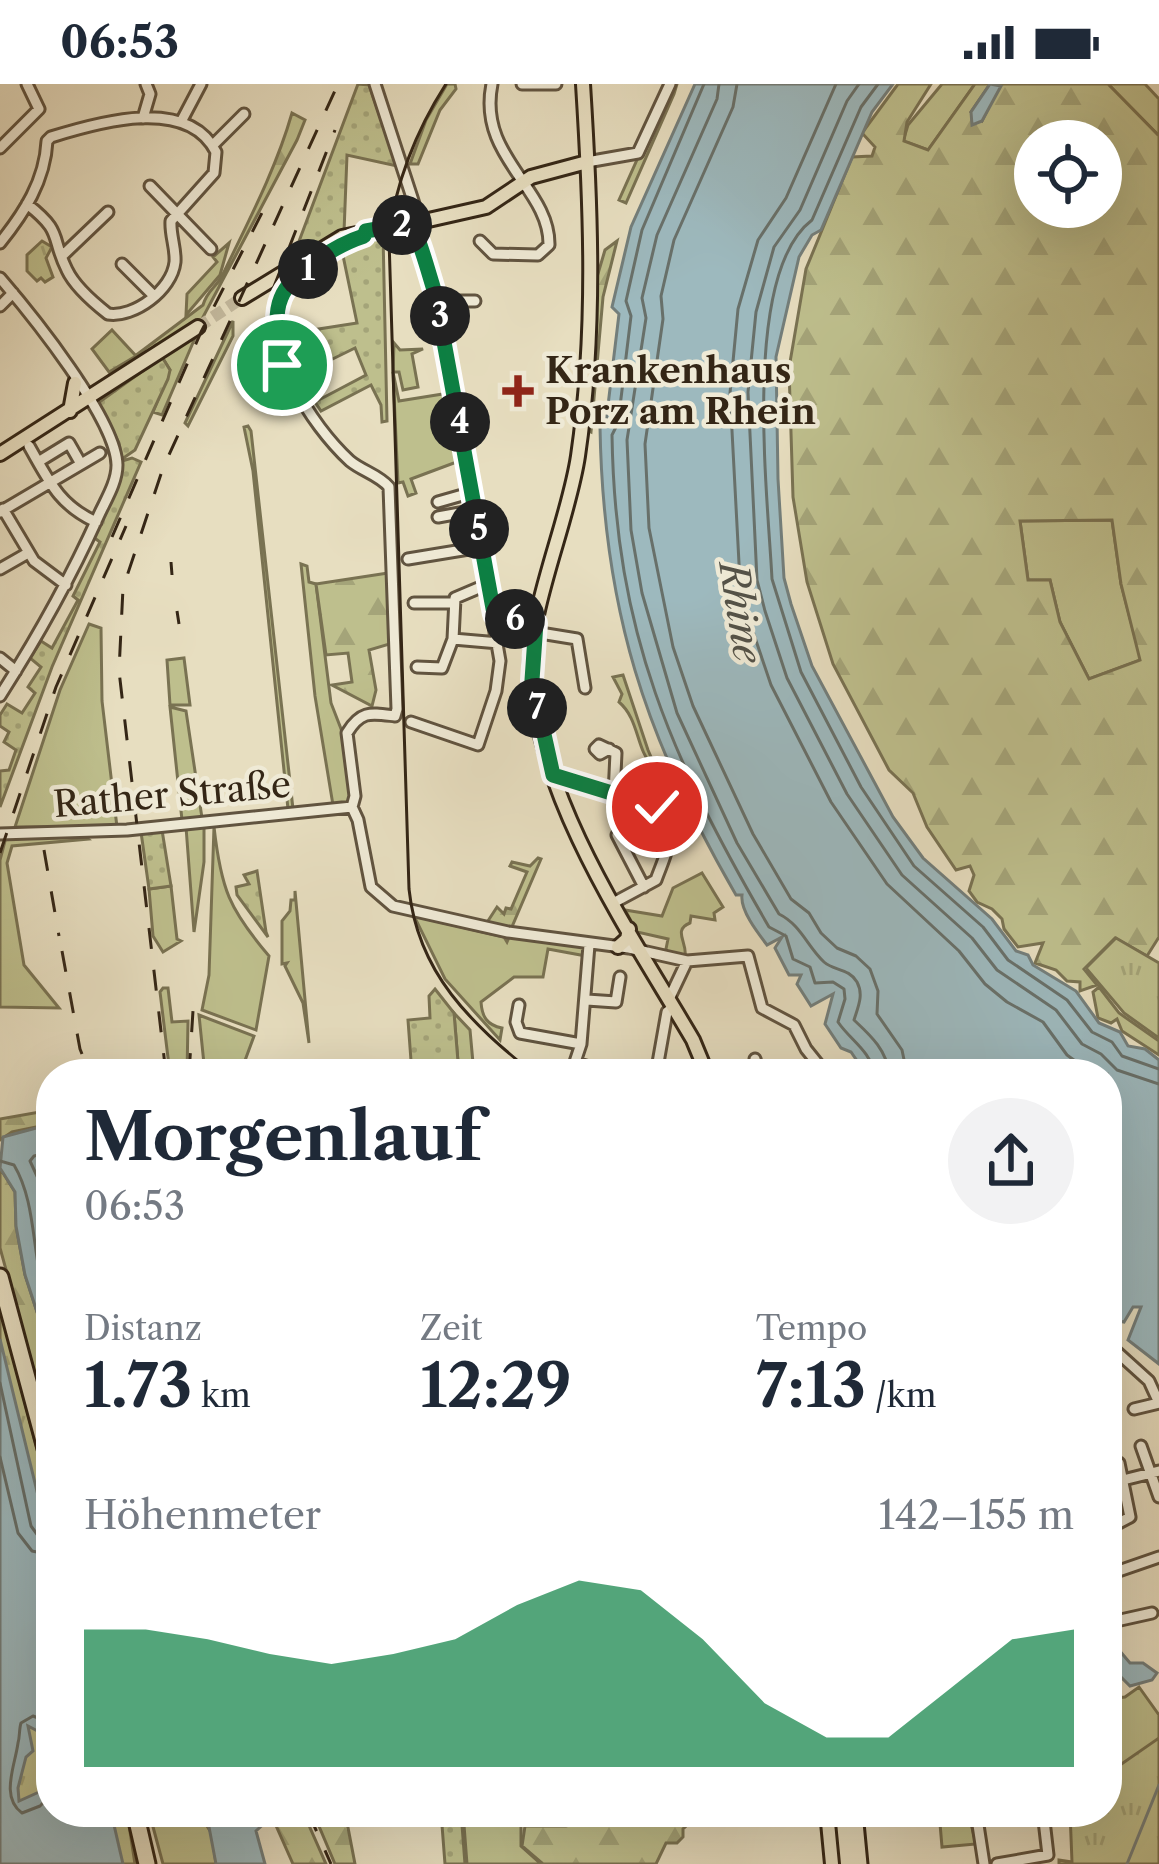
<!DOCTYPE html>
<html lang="de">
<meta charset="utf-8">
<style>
:root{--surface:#fff;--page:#f2f2f3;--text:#1f2937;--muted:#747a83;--accent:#0b8043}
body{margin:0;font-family:"Libre Caslon Text",serif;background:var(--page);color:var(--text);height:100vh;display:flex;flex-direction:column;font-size:45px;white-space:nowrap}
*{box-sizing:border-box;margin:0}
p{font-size:39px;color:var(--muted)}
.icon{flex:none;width:66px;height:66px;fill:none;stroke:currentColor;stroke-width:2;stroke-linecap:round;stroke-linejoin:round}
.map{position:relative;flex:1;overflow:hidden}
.sheet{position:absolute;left:36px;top:975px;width:1086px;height:768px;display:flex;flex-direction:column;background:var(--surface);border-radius:48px;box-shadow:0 12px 48px #0002}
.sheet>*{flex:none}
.tools{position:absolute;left:1014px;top:36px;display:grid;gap:24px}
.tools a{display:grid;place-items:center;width:108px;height:108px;border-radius:50%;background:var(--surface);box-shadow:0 12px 48px #0002;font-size:60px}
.pin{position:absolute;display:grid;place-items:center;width:102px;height:102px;color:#fff;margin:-51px;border:6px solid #fff;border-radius:50%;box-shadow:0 3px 12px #0007}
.km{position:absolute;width:60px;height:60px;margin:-30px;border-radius:50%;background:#222;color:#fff;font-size:33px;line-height:60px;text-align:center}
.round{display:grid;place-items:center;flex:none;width:126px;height:126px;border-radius:63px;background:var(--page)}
.head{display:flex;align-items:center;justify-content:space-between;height:204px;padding:0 48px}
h1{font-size:66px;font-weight:700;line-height:90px}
.figures{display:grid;grid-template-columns:repeat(3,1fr);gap:18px;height:204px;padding:12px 48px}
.figures div{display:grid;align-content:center}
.figures b{font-size:60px;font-weight:700}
.figures small{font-size:33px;font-weight:400}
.figures p{font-size:33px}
.chart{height:336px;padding:24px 48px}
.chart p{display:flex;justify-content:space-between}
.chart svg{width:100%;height:216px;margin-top:12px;fill:var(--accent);opacity:.7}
.status{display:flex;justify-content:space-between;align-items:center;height:84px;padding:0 60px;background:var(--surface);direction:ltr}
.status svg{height:33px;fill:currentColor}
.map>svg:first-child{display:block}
.grass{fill:#bebf8d;stroke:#797252;stroke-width:3}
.forest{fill:url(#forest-firs);stroke:#797252;stroke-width:3;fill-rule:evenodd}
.park{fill:url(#park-tufts);stroke:#797252;stroke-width:3}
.garden{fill:url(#garden-dots);stroke:#797252;stroke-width:3}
.water{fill:#9db9be;stroke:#737e7b;stroke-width:3}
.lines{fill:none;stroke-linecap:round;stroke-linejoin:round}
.shore{stroke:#68706a;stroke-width:3}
.stream{stroke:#737e7b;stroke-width:3}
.major-tunnel{stroke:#c3b99e;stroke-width:12;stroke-dasharray:12 6;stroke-linecap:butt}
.minor-casing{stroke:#615440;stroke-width:15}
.major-casing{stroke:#342616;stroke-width:18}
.highway-casing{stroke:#342616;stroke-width:21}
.minor{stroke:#efead6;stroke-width:9}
.major{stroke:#e7dec0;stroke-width:12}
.highway{stroke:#e7dec0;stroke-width:15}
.tram{stroke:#342616;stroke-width:3}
.rail{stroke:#342616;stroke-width:3;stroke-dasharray:21 21;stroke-linecap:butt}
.route-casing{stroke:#fff;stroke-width:24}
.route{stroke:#0b8043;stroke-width:15}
.poi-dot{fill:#8f2418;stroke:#efead6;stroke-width:4.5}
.labels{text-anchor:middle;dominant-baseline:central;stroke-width:9;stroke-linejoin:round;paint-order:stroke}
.poi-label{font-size:36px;font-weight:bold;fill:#342616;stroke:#efead6;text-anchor:start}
.street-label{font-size:36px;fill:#342616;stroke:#efead6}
.water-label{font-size:39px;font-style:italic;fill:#545248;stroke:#efead6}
</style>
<div class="status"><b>06:53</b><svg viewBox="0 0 49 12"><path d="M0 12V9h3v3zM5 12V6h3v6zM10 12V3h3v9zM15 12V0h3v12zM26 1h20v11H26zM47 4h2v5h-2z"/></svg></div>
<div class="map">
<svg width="1159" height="1780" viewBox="0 0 1159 1780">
<defs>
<pattern id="forest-firs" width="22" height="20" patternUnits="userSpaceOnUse" patternTransform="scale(3)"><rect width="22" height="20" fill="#bebf8d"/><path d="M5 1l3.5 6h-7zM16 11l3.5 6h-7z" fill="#a4a479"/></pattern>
<pattern id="park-tufts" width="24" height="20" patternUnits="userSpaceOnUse" patternTransform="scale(3)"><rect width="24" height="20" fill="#bebf8d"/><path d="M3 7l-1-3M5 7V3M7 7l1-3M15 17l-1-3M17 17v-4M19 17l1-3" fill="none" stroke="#a4a479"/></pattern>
<pattern id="garden-dots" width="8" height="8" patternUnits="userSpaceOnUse" patternTransform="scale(3)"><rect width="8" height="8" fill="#bebf8d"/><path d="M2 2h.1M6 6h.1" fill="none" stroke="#a4a479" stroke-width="1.8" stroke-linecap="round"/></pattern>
</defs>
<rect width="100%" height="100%" fill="#e7dec0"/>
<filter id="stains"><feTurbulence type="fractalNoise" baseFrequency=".00167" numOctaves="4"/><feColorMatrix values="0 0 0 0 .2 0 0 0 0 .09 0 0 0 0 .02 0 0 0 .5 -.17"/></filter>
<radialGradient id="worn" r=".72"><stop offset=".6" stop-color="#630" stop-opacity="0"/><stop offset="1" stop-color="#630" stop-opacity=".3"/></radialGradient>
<path class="grass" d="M447 0H455L456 5 440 26 418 80H410L426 36Z
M942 0H975L928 66 903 57 908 41Z
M1108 0H1145L1159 15V52Z
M229 159 220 191 186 231 187 210 217 178 213 173Z
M233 237V252L188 342 185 339Z
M198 247 162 331 153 328 170 286 162 273Z
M393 288 399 317 449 309 462 376 411 395 416 409 408 412 403 398 398 399Z
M248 342 251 347 293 725H288L253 387 244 343Z
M1112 436 1121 500 1141 576 1089 595 1060 538 1050 496H1028L1020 437Z
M301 480 307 482 309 498 316 500 331 619 343 650 353 710 349 719 333 721 315 612Z
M89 540 101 544 102 617 117 743H15L60 606Z
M184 574 190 621H170L167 576Z
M623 591 648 666 681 743 665 722C667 707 652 698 652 682 636 664 639 635 619 618L622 610 613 593Z
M170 623 186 627 202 734 182 736Z
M204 742V778L194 848 186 743Z
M214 743C221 805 229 825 269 872L256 946 202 926 209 891Z
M84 752 88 755 12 762 7 779 24 881 59 924 0 923V776L6 753Z
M702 789 723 823 714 829 715 836 691 832 690 839C672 846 688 859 685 873L665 870 668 855 637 848 625 826 662 832 673 804Z
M171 802 177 855 181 857 163 868 153 852 149 805Z
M295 807 309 959 303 919 285 882 287 879 282 880V837L290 827 291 816H295Z
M414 832 504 853 507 858 510 851 583 863 586 872 548 865 543 893H514L481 918C482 933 487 941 502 944L500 956 445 895Z
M1099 903 1119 929 1159 957V971L1122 947 1117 935 1111 939 1098 934 1093 908Z
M163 904H168L172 938 188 937 187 990H170L160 908Z
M454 929 470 946 474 990H459Z
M199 931 254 952 240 990H205Z
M1139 1603 1159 1631V1696L1107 1722V1615L1125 1613Z
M149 1728 200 1731 212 1750 216 1780H163Z
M463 1728H521V1762L541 1780H467Z
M939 1728H968L976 1760 942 1763Z"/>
<path class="forest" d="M671 0H677L674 10 626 119 619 116Z
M898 0H931L907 38 904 57 928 66 975 0H990L971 28 982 37 1000 0H1108L1159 52V853L1147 872 1115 854 1084 885 1097 901 1080 907V898L1067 897 1056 886 1035 879 1043 859 1018 863 1004 845 1002 835 992 825 977 818 969 807 974 791 970 782 956 786 927 743 913 709 889 686 833 580 807 498 793 413 789 284 806 185 852 73 872 72 875 63 862 49ZM1035 57H1101V123H1035ZM1112 436 1121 500 1140 576 1089 595 1060 538 1050 496H1028L1020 437Z
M292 29 305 36 297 56 202 235 95 302 203 221C207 206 217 203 223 190 248 138 276 85 292 29Z
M617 157 603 213 591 348 587 346 597 193 605 166Z
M394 259 400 266 423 265 412 270 418 303 403 306 399 288H393Z
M388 489 393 559 369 566 376 606 372 622 332 601 352 598 348 569 326 571 316 500Z
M538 774 541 775 511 845 486 840 497 823 504 830 506 824 511 825 527 788 510 782 512 778 530 782Z
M51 1026V1040L12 1048 0 1056V1035Z
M0 1084 15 1108 16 1142 25 1191 39 1234 51 1250V1348L0 1164Z
M270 1728H303L326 1780H293Z
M313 1728H345L355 1780H335Z
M587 1728H642L668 1740 682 1735 687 1728 697 1732 683 1745V1753L677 1759H666L656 1780H543L522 1762 525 1742H566L588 1736Z"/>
<path class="park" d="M42 157 52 163 46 174 53 193 45 198 41 194 37 197 27 187V171Z
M112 246 136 272 109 288 92 265Z
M1116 854 1159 879V954L1124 929 1086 884Z
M0 1224 51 1418V1728H127L135 1780H0Z
M1159 1654V1780H1059V1776L1072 1778 1070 1728H1107V1690Z"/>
<path class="garden" d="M358 0 369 1 397 82 347 71 344 148 292 176Z
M383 150 387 337 382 338 381 321 371 301 321 327 315 318 366 291 355 264 296 293 287 273 313 262 306 247 357 239 341 162Z
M162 273 170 286 168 295 135 366 122 375 119 359 98 319Z
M132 374 141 378 52 583 0 723V687L9 686 16 666 4 658 9 648 0 642V631L7 620 22 629 35 609 28 603 41 583 30 574 41 557 52 564 78 516 73 512 100 458 93 453 119 396 122 377Z
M162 746 171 802 149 805 141 748Z
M257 787 266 848 268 853 237 811 236 803 249 800 244 791Z
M435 905 454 929 459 990H412L408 936 430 934 429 912Z
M441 1728H461L465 1780H445Z"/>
<path class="water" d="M695 0H893L872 28 821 146 812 151 799 173 776 273 778 395 784 494 791 520 812 582 893 733 923 774 992 835 1016 867 1028 871 1033 881 1076 907 1099 939 1120 948 1128 962 1145 965 1159 976V1280L1128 1256 1141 1223H1133L1124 1238 1107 1235V990H866L851 968 841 964 825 940 833 910 811 922 797 900 801 891H789L775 864 782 853 767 861C757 848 740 826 742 811H736C645 654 603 525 600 343L606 338 619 230 612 223 631 143Z
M990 0 1001 2 982 37 972 41 971 28Z
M51 1040V1250L39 1234 25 1191 16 1142 15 1108 0 1084 3 1053Z
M0 1255 51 1465V1654L28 1642 33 1667 26 1673 18 1704 19 1717 39 1708 44 1691 51 1685V1728H111L123 1780H0Z
M1119 1566 1130 1579H1143L1157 1589 1152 1596 1130 1602 1110 1582 1113 1569Z
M194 1728H270V1734L256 1747 265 1780H216L209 1743Z"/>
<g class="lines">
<path class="shore" d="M704 0 642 146 626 217 631 232 618 339 612 351C615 549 672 676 769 843L786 852 793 875 810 883 815 899 833 898 844 905 845 915 838 938C850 956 871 967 874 990
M719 0 717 15 657 151 642 214 646 234 627 356 631 446 642 509 677 629 737 759 779 830C801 841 807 862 824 878 834 887 849 884 857 898 864 911 858 923 854 936 870 951 887 966 889 990
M737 0 733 23 674 156 661 212 663 235 645 360 649 444 673 563 693 622 753 750 791 815 809 829 821 849 837 864 856 872 870 885 878 907 877 930 902 966 907 990
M836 0 786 114 758 156 738 225 730 309 740 498 747 530 771 601 831 718 887 800 959 867 985 900 1007 918 1043 938 1067 971 1093 990
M859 0 847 17 800 126 774 163 756 228 748 308 757 496 765 527 787 594 847 710 902 791 972 854 997 886 1056 926 1082 960 1101 970 1117 986 1159 1000
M878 0 861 23 812 136C741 190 768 413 772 495L801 588 861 703 914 782 983 843 1008 876 1067 916 1092 948 1112 958 1122 972 1159 985
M51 1068 34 1072 30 1077 42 1103 51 1176
M0 1077 14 1081C39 1123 30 1180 51 1228
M0 1299 31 1442 39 1453 51 1456
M0 1373 18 1449 32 1467 51 1471
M51 1639 33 1632 21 1639C19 1645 20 1652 18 1659 15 1682 0 1713 22 1729L40 1722 51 1711"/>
<path class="stream" d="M1127 1780 1159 1701"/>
<path class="major-tunnel" d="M198 243 242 214"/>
<defs>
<path id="minor" d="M375 0 418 132
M522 0H556
M143 34 150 10 146 0
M182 36 201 0
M213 61 244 30
M0 64 39 25 27 0
M587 78 638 69 670 0
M150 102 211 165
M480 157 493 170 538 171 549 161C550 104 477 73 492 0
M0 159C24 129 45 97 47 57L51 53C99 38 188 12 216 68L214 89 171 137C170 151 176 164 175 178 172 206 134 234 108 230 94 219 75 203 67 186 50 152 64 149 27 120
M335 163 283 209C260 263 311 341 350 377 362 387 379 391 389 403L397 625 395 632C371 629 361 626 347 649L355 712 352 723
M62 172 108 128
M122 180 153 211
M0 194C31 230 116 335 117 381 117 399 105 417 98 433 70 495 37 554 0 612
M437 217H475
M0 222 13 209
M29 362C49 397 59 421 96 438
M38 378 69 359 81 380
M438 418 473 408
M3 425 34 477 66 501
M0 428 100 369
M438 433 476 426
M408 475 481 463
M0 485 28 469
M414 519H452
M494 530 536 539
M534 548 577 555 585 604
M453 555 455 514 488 500
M0 574 16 587
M417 583 442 584 453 555 499 559
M411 638 478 661 496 607 500 577 441 239 416 145
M609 665 600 670 595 665 599 661 616 669 614 711
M553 691 657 723C683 739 664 773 656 796L615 818
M0 750 127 746 352 723 358 736 371 803 393 822 508 848 629 864 687 877 748 872 762 924 794 941 806 965 826 990
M617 751 644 803
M669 915 687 877
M587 916 616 918 620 893
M519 921 516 938 520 949 581 960
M755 975 759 990
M576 979 611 990
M571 990 581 960 589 861
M656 990 667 928 674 923
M1107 1259 1149 1297 1159 1319
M1134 1325 1159 1319
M1141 1362 1159 1413
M1107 1400 1159 1387
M1111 1443 1130 1433 1119 1379
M1107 1491 1159 1473
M1107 1539 1152 1529
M976 1728 984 1780
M997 1780 1048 1771 1043 1728"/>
<path id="major" d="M583 0C591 125 596 248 578 372 568 440 526 530 531 594 542 722 629 847 693 956L707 990
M424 137 486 123 531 93 587 78
M242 214 342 153 410 139 416 132 424 139 416 145 410 139
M70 327 75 299
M0 370 198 243
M618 863 627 855 629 845
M827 1728 832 1780"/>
<path id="highway" d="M0 1193 51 1383
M135 1728 147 1780"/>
</defs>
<use href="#minor" class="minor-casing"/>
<use href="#major" class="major-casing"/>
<use href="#highway" class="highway-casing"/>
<use href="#minor" class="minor"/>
<use href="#major" class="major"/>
<use href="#highway" class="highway"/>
<path class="tram" d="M446 0C417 45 394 101 389 155L409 805C418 890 471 939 534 990
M863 1728 868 1780"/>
<path class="rail" d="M273 205 335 46
M112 453 201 248 266 121
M171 478 172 491
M177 527 179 540
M44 766 59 852
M0 769 56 603 126 442
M62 867 80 965 90 990
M166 990 119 587 123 504 163 384 338 0
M189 990 194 911
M308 1728 331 1780"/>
</g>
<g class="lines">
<defs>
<path id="route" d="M282 281C278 262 273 233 281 214 291 188 339 160 364 152L366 147 410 139C419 151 429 191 435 209L494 530 536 539 532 596 553 691 657 723"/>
</defs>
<use href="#route" class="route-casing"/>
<use href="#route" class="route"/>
</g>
<path class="poi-dot" d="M512 289h12v12h12v12h-12v12h-12v-12h-12v-12h12z"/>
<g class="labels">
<g class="poi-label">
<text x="545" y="286">Krankenhaus<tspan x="545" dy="41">Porz am Rhein</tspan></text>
</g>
<g class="street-label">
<text transform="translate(172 710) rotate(-5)">Rather Straße</text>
</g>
<g class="water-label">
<text transform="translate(741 528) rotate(81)">Rhine</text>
</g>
</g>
<rect width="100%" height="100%" filter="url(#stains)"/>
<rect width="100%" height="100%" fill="url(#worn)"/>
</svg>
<div class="tools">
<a><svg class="icon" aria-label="locate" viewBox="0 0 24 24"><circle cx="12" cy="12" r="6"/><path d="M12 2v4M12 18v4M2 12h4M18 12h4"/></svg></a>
</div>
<div class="pin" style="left:282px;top:281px;background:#1e9e55"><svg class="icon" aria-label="arrive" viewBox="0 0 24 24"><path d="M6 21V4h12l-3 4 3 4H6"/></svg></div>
<div class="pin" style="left:657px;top:723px;background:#d93025"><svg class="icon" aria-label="check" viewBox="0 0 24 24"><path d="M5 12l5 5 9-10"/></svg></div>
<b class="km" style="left:308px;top:185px">1</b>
<b class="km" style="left:402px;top:141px">2</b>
<b class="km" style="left:440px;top:232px">3</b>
<b class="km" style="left:460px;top:338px">4</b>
<b class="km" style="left:479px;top:445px">5</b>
<b class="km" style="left:515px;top:535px">6</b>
<b class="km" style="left:537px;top:624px">7</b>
<section class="sheet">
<div class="head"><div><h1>Morgenlauf</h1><p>06:53</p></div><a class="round"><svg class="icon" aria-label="share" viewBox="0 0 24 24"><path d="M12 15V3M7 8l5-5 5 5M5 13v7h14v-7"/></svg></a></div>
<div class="figures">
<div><p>Distanz</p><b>1.73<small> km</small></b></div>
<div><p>Zeit</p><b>12:29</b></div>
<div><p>Tempo</p><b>7:13<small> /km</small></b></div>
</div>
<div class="chart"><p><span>Höhenmeter</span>142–155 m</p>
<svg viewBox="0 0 160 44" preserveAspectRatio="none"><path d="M0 44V16L10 16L20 18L30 21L40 23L50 21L60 18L70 11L80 6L90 8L100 18L110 31L120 38L130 38L140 28L150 18L160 16V44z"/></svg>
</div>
</section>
</div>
